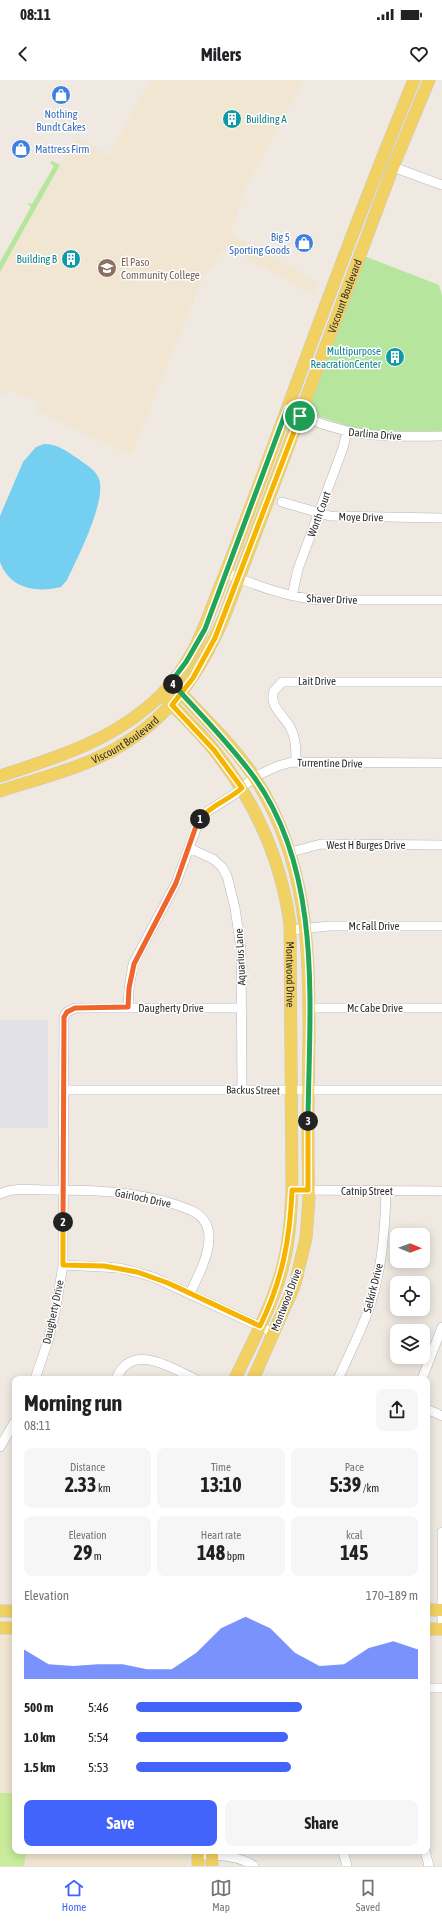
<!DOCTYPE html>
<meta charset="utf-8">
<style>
:root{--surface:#fff;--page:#f6f6f6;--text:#202124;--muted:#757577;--line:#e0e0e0;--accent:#4264fb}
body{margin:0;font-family:"Asap Condensed",sans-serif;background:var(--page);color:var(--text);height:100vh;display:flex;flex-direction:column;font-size:15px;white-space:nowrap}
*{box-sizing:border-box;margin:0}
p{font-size:13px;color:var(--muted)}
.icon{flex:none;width:22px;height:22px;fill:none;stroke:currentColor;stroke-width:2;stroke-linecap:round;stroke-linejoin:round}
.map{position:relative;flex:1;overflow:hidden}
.details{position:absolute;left:12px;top:1296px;width:418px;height:478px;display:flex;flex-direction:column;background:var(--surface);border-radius:8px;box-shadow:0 2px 10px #0003}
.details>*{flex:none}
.needle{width:26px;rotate:91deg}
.fabs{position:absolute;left:390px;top:1148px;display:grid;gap:8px}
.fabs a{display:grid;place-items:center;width:40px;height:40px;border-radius:8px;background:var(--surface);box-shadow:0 2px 10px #0003;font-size:20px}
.pin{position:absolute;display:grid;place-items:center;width:34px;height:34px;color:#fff;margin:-17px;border:2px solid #fff;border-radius:50%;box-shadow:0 1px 4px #0007}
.km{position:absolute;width:20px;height:20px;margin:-10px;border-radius:50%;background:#222;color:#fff;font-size:11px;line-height:20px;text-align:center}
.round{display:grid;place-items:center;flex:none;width:42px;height:42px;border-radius:8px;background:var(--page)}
.summary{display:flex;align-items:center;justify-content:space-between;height:68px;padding:0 12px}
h1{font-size:22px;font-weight:700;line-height:30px}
.metrics{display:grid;grid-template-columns:repeat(3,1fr);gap:6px;height:68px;padding:4px 12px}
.metrics div{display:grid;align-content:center;border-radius:8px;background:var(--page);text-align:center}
.metrics b{font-size:20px;font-weight:700}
.metrics small{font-size:11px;font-weight:400}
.metrics p{font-size:11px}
.chart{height:112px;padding:8px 12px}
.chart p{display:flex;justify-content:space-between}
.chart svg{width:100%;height:72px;margin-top:4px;fill:var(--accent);opacity:.7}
.button{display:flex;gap:8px;margin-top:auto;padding:8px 12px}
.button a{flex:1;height:46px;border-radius:8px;background:var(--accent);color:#fff;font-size:16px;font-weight:700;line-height:46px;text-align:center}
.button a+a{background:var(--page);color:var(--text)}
ul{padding:0 12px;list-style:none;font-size:13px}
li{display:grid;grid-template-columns:64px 48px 1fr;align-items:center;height:30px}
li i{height:10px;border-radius:5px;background:var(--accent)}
.status{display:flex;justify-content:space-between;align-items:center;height:28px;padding:0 20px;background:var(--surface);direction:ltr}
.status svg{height:11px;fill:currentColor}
header{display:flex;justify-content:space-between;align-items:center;height:52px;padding:0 12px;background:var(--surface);font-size:18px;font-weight:700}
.menu{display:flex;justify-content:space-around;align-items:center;height:56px;border-top:1px solid var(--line);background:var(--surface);font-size:11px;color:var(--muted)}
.menu a{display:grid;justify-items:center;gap:2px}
.menu .active{color:var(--accent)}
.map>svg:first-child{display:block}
.industrial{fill:#e3e1e8}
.education{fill:#f0e6d1}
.green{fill:#b6e59e}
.pitch{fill:#c9ec9a}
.water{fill:#75cff0}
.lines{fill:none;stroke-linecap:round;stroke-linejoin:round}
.minor-casing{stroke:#b4b7c1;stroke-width:10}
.major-casing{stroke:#c9c9c9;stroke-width:13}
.minor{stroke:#fff;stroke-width:9}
.major{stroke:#f2d163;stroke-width:12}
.split-1-casing{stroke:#fff;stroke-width:8}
.split-2-casing{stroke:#fff;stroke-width:8}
.split-3-casing{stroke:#fff;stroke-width:8}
.split-4-casing{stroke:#fff;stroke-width:8}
.split-5-casing{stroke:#fff;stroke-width:8}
.split-1{stroke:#f5b400;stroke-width:5}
.split-2{stroke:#f0652b;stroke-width:5}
.split-3{stroke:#f5b400;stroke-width:5}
.split-4{stroke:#22a559;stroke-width:5}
.split-5{stroke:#22a559;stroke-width:5}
.labels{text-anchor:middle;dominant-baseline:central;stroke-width:3;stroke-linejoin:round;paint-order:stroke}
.shop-label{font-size:11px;fill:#366cbe;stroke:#fff}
.culture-label{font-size:11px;fill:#0d838f;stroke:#fff;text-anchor:end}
.education-label{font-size:11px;fill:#785e54;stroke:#fff;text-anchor:start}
.street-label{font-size:11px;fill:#2e2e2e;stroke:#fff}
</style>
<div class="status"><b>08:11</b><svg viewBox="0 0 49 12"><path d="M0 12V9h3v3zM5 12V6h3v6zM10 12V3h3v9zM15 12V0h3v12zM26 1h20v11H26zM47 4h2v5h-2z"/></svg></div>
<header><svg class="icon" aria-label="back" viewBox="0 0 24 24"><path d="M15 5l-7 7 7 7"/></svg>Milers<svg class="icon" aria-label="heart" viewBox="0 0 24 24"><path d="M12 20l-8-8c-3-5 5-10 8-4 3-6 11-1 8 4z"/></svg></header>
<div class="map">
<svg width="442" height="1786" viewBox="0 0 442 1786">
<rect width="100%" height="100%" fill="#efe9e1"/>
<path class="industrial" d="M0 940H48V1048H0Z"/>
<path class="education" d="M151 0H303L247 107 231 151 235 156 318 202 313 215 228 167 219 174 215 184 204 195 131 375 37 331 40 323 9 310 6 316 0 312V192L76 57 108 75Z
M0 1556H15V1771H190L189 1786H0Z"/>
<path class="green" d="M52 81 60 85 0 192V182L31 127 27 123 32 124 54 86 50 83Z
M364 176 439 205 442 216V352L360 350 311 334 307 325Z"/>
<path class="pitch" d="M0 1713H15V1771H26L24 1786H0Z"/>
<path class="water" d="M44 364C58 364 66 371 77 378 85 384 95 389 99 399 107 420 77 479 67 500L61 507C36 513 10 509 0 482V436L23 382 36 367Z"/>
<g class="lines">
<defs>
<path id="minor" d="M393 87 442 105
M287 329C344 358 381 357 442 356
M282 422 330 436 442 438
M226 493C257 506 287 517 320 520H442
M292 516 298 489 343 368 347 352
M296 682C296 671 296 659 291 649 285 636 268 626 274 611L282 602H442
M189 768 213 779 222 787 227 796 235 828 241 869 242 1009
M291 772 321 764 442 765
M291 850 329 846H442
M128 927 129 909 133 884 176 803 199 741 208 731 235 714 254 697 278 686 292 682 442 683
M309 928H442
M63 1010H442
M292 1110 442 1111
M0 1114C15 1107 35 1110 51 1110 93 1110 133 1111 174 1124 185 1128 198 1131 205 1142 217 1161 199 1195 190 1213
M63 1185 120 1188 153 1197 274 1253
M35 1299 48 1261 55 1233 63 1185 64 937 67 932 75 928H241
M116 1299C131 1261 171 1288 195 1299
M338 1299C349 1275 361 1251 370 1226 382 1189 385 1150 386 1111
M422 1299 442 1247
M427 1329 442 1336
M0 1367 15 1341
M442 1549V1452
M427 1608H442
M343 1771 347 1786
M425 1771 429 1786
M198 1775C216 1775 238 1775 254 1786"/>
<g id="major">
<path d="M177 609C204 638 238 670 258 703 307 783 309 864 309 955 308 1009 307 1064 309 1118L306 1158 295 1204 253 1299"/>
<path id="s1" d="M167 619C182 636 200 652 214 670 255 721 281 779 290 844L292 1110C291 1133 290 1155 285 1177 276 1220 253 1260 235 1299"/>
<path d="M0 696C59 677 117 659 162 614 192 583 202 553 217 514 233 475 248 434 263 394 312 262 360 130 414 0"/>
<path id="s2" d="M0 711C31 701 63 693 93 680 161 650 197 601 225 535L393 87 429 0"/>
<path d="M427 1530H442"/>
<path d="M0 1531H15"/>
<path d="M0 1548H15"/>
<path d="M427 1549H442"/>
<path d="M198 1771V1786"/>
<path d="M212 1786V1771"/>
</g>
</defs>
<use href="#minor" class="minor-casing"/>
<use href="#major" class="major-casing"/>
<use href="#minor" class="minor"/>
<use href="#major" class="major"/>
</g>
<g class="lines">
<defs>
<path id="split-1" d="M200 739C211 725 229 720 242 708L214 670 172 625 193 598 215 558 300 336"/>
<path id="split-2" d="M63 1142 64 937 67 932 75 928 128 927 129 908 134 884 176 803 195 749 200 739"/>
<path id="split-3" d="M63 1142V1185L104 1186 137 1192 168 1203 260 1246C282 1201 290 1160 292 1110H308V1041"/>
<path id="split-4" d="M173 604C200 634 230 664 254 697 324 794 309 929 308 1041"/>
<path id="split-5" d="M173 604 171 602 186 582 205 549 287 329 300 336"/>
</defs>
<use href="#split-1" class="split-1-casing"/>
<use href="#split-2" class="split-2-casing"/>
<use href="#split-3" class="split-3-casing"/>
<use href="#split-4" class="split-4-casing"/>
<use href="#split-5" class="split-5-casing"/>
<use href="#split-1" class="split-1"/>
<use href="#split-2" class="split-2"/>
<use href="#split-3" class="split-3"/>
<use href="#split-4" class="split-4"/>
<use href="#split-5" class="split-5"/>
</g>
<defs>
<symbol id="shop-disc" viewBox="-11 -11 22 22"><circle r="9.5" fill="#3f7fe0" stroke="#fff"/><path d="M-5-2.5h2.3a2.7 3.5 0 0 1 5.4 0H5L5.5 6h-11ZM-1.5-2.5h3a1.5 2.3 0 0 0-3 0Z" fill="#fff"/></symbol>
<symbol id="building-disc" viewBox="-11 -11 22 22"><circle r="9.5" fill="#0f9aa8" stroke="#fff"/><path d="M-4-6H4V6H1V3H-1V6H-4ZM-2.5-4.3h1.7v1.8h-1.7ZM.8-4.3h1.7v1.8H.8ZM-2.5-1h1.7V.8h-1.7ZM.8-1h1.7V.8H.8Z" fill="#fff"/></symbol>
<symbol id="university-disc" viewBox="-11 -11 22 22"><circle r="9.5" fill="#8d6e63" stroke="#fff"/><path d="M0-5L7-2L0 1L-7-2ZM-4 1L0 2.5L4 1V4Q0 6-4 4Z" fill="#fff"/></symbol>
</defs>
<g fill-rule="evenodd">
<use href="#shop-disc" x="50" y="4" width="22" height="22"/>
<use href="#building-disc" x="221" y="28" width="22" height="22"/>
<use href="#shop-disc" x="10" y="58" width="22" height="22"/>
<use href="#shop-disc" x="293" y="152" width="22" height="22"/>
<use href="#building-disc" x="60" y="168" width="22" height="22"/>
<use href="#university-disc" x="96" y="177" width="22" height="22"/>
<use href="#building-disc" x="384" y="266" width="22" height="22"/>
</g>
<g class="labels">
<g class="shop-label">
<text x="61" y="34">Nothing<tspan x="61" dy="13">Bundt Cakes</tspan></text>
<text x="35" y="69" text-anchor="start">Mattress Firm</text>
<text x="290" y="157" text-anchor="end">Big 5<tspan x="290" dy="13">Sporting Goods</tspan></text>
</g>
<g class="culture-label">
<text x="246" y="39" text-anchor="start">Building A</text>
<text x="57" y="179">Building B</text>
<text x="381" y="271">Multipurpose<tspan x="381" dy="13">ReacrationCenter</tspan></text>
</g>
<g class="education-label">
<text x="121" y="182">El Paso<tspan x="121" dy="13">Community College</tspan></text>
</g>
<g class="street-label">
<text stroke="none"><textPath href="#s2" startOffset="640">Viscount Boulevard</textPath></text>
<text transform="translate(375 354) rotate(5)">Darlina Drive</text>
<text transform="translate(319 434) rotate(-70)">Worth Court</text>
<text transform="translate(361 437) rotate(1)">Moye Drive</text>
<text transform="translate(332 519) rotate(2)">Shaver Drive</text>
<text x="317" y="601">Lait Drive</text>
<text stroke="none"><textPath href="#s2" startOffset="136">Viscount Boulevard</textPath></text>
<text transform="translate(330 683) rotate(1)">Turrentine Drive</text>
<text x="366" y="765">West H Burges Drive</text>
<text x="374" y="846">Mc Fall Drive</text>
<text transform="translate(240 877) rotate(-93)">Aquarius Lane</text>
<text stroke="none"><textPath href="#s1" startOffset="312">Montwood Drive</textPath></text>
<text x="171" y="928">Daugherty Drive</text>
<text x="375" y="928">Mc Cabe Drive</text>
<text transform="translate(253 1010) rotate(1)">Backus Street</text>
<text x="367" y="1111">Catnip Street</text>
<text transform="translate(143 1118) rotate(12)">Gairloch Drive</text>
<text transform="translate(373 1208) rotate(-76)">Selkirk Drive</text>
<text transform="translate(286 1220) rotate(-69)">Montwood Drive</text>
<text transform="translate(53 1232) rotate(-78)">Daugherty Drive</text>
</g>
</g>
</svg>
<div class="fabs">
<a><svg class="needle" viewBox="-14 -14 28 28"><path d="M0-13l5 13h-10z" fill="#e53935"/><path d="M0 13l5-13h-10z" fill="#757577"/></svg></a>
<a><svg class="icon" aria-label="locate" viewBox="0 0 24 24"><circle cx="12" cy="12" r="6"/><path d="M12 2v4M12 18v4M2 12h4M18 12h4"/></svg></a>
<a><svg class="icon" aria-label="layers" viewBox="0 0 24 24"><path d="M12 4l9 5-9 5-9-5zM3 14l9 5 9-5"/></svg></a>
</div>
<div class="pin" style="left:300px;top:336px;background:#1e9e55"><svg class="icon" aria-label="arrive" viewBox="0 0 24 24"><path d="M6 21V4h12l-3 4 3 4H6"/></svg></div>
<b class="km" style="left:200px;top:739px">1</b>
<b class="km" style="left:63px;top:1142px">2</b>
<b class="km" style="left:308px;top:1041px">3</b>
<b class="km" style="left:173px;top:604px">4</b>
<section class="details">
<div class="summary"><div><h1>Morning run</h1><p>08:11</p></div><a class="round"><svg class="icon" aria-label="share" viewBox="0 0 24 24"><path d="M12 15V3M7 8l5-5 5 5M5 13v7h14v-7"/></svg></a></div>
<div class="metrics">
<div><p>Distance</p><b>2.33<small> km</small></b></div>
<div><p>Time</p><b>13:10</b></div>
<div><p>Pace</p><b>5:39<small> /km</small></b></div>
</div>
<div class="metrics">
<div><p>Elevation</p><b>29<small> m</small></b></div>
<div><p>Heart rate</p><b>148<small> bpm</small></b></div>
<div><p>kcal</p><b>145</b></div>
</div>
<div class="chart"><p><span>Elevation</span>170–189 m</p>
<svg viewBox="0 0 160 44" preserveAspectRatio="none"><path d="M0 44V26L10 35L20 36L30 35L40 35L50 38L60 38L70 28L80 13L90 6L100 13L110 28L120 36L130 35L140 25L150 21L160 26V44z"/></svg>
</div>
<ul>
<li><b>500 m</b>5:46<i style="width:59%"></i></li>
<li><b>1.0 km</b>5:54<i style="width:54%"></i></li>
<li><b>1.5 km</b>5:53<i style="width:55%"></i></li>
</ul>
<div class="button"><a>Save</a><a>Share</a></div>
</section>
</div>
<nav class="menu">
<a class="active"><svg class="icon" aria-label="home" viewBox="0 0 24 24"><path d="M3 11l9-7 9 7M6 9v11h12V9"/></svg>Home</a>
<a><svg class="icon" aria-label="map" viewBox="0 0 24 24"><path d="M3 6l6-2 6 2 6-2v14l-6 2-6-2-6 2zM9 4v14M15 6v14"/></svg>Map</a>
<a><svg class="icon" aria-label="saved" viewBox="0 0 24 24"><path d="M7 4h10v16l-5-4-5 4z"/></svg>Saved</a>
</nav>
